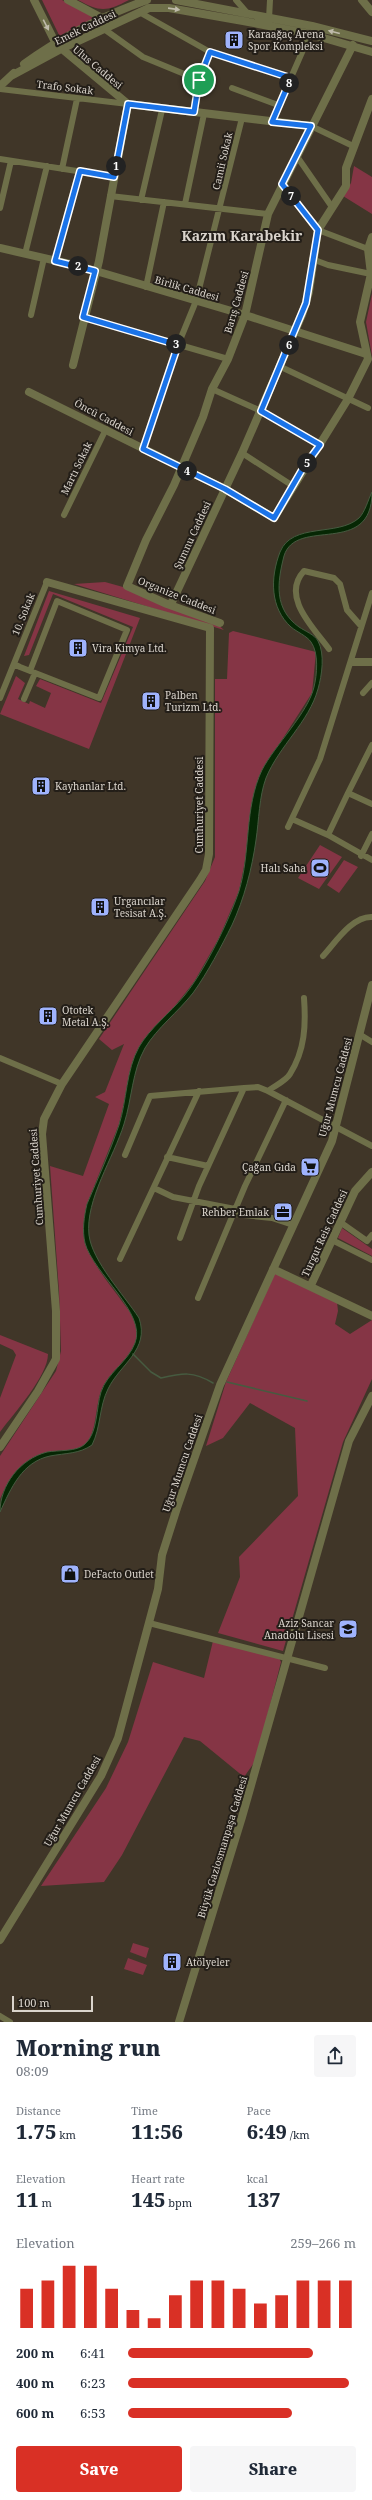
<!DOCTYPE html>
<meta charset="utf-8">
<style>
:root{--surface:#fff;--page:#f6f6f7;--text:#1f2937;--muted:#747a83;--accent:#d93025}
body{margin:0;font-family:"Noto Serif",serif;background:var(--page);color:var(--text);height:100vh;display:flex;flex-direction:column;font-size:15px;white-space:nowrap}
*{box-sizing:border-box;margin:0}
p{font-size:13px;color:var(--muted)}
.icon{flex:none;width:22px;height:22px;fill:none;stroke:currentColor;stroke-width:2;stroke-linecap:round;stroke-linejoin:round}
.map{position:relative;height:2022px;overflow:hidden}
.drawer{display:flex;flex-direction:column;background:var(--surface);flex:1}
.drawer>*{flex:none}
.scale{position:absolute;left:12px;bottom:10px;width:81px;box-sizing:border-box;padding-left:4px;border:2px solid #dad4cc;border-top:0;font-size:11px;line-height:14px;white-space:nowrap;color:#dad4cc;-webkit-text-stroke:3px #231e18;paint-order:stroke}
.pin{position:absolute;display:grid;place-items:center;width:34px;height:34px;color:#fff;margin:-17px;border:2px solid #fff;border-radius:50%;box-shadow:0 1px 4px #0007}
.km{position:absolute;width:20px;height:20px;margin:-10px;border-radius:50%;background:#222;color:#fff;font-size:11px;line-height:20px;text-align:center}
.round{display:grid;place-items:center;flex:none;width:42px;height:42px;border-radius:4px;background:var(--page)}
.overview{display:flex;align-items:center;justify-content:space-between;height:68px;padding:0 16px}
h1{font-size:22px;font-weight:800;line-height:30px}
.figures{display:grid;grid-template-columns:repeat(3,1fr);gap:6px;height:68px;padding:4px 16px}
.figures div{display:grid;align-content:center}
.figures b{font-size:20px;font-weight:800}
.figures small{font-size:11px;font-weight:400}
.figures p{font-size:11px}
.chart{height:112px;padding:8px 16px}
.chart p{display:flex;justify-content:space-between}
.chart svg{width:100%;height:72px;margin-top:4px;stroke:var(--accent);stroke-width:6}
.action{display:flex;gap:8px;margin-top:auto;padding:8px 16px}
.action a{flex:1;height:46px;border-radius:4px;background:var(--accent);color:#fff;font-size:16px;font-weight:800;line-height:46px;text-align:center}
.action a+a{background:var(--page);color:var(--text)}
ul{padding:0 16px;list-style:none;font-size:13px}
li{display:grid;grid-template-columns:64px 48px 1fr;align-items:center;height:30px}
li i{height:10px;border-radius:5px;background:var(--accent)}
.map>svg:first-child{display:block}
.green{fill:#853545}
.water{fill:#062704;stroke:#465b40}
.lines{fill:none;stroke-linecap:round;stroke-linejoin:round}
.stream{stroke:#465b40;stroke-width:1.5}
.minor{stroke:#6e6f49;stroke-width:6}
.tertiary{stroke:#6e6f49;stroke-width:8}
.oneway{fill:#bfbbab}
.route-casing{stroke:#fff;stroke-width:8}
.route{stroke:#1a73e8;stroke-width:5}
.labels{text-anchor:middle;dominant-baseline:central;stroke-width:4;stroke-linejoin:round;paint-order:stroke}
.street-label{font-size:10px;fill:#dad4cc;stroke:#231e18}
.poi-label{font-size:10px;fill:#dad4cc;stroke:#231e18;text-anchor:start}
.district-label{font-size:14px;font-weight:bold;fill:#dad4cc;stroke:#231e18}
</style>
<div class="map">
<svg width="372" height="2022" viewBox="0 0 372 2022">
<rect width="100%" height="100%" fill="#403628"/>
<path class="green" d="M42 0H62L95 18 60 37Z
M78 0H129C106 12 100 12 78 0Z
M354 166 372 177V214L343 196 351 183Z
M372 294V356L366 322Z
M105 582 123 587 216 623 224 630 74 584Z
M49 591 140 618 89 749 0 714 16 676 25 683 18 699 29 704 30 701 45 708 51 693 36 686 40 679 101 703 133 627 53 594 29 655 24 656Z
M233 631 316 652 312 693 262 771 253 798 246 856 239 891 219 938 194 982 135 1056 119 1124 87 1204C76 1248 100 1271 124 1304 131 1313 138 1322 137 1334 136 1355 110 1370 102 1389 95 1403 97 1437 84 1446 77 1450 65 1450 57 1451 28 1456 12 1472 0 1499V1456L56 1371 61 1351 59 1291 50 1166 83 1176 109 1104 95 1097 105 1092 124 1044 112 1050 99 1039 205 881 215 857V679H227L229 633Z
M320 845 342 857 319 889 298 878Z
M344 860 358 867 339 893 327 885Z
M342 1228 372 1249V1256L338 1238Z
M275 1273 337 1302 338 1311 335 1324 350 1334 372 1320V1379L343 1442 283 1651 218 1633 240 1577 239 1557 298 1496 295 1428 250 1403 223 1438 206 1446 226 1382Z
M0 1335 48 1354C48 1376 14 1413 0 1432V1398L16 1355 13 1350 0 1344Z
M213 1641 279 1658 281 1662 256 1760 244 1777 200 1741 184 1737 122 1855 104 1882 41 1886 106 1788 128 1742 153 1662 204 1678Z
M133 1943 149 1948 146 1958 130 1952Z
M128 1958 147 1965 143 1975 124 1969Z"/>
<path class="water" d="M372 492C372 558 296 516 284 556 277 583 274 609 299 627 305 631 315 635 318 641 325 654 322 675 318 689 309 722 279 746 266 778 259 797 259 820 256 840 252 869 244 899 232 925 221 947 208 972 193 993 178 1012 157 1028 145 1048 132 1071 132 1099 124 1124 114 1157 85 1200 89 1235 92 1261 124 1295 139 1318 150 1350 120 1364 108 1389 99 1407 101 1427 92 1445 79 1454 66 1453 50 1456 22 1462 11 1488 0 1512 0 1485 20 1459 47 1452 58 1450 77 1452 85 1444 98 1433 96 1408 101 1392 107 1373 128 1362 135 1343 147 1313 93 1273 85 1243 82 1230 84 1217 87 1204 98 1178 110 1152 119 1125 127 1100 126 1070 139 1047 150 1028 170 1013 184 996 204 972 229 921 239 891 251 852 244 808 262 770 275 745 308 713 314 687 317 675 319 653 311 642 307 636 297 632 291 627 270 608 270 578 280 552 292 522 338 537 359 518 365 512 368 500 372 492Z"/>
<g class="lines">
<path class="stream" d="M133 1354 151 1372 161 1378C183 1373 193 1371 213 1383
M227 1382 307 1401"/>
<path class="minor" d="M236 0 248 14
M139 12 210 52 291 78
M269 19 270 0
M104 29 143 57 199 80
M232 88 278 105
M0 89 128 104
M194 112 199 80 210 52
M272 121 310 34
M311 126 353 146
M296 155 332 207
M0 159 115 177
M62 169 77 99
M282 184 318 230 368 249
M110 196 268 214
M141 200 162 110
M185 204 204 114
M0 208 11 161
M25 254 47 166
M312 259 328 265 371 274
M55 261 79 171
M146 287 164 202
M31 315 44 258
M83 317 228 359
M281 367 368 408
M212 389 261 411 320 445
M143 449 178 345 196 301 242 118
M242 453 293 486
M64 515 106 429
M329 649C315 629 280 597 304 571L334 578 340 584 347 610 361 626
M14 664 20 667 99 698 127 630 57 601 30 671
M363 693 372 683
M0 698 47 582
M24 699 35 673
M348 793 372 745
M292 819 328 835 372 860
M288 827 320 759 372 593
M328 835 348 793 372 804
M361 856 372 834
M323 956C335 943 352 916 372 917
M359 1034 372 1042
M0 1058 62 1084
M268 1091C274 1086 286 1081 290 1074 305 1050 306 1025 304 998
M125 1155 150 1096 244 1088 258 1087 268 1091 372 1146
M167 1157 208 1166
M154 1188 173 1197 235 1209
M233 1214 272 1218 293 1225
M340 1222 367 1241 372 1235
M180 1238 199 1186 244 1088
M332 1240 372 1260
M120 1259 199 1091
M198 1298 245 1186 286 1100
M149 1623 325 1668
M0 2016 10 2022"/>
<path class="tertiary" d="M34 0 56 44 128 104 311 126
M68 0 104 19
M176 0 312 26 372 41
M362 0 372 12
M24 64C60 38 105 15 147 0
M11 76 61 49 149 8H169L243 21 310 34 372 52
M0 86 14 73
M0 248 79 266 245 315 366 354
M73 365 99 261 128 104
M29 392 225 489 274 518 348 399 368 359 360 322 371 274 368 249 372 237
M172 602 242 453 302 315 309 292 318 230 346 186V168L372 99
M220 623 167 604 127 586 146 540 174 485 203 417 212 389 228 359 245 315 268 214 353 45
M352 662H372
M273 1269 372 1316
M311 1285 355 1191 372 1172
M0 1447 38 1391 56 1359V1311L42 1134 44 1119 62 1084 200 880 206 870 209 854 210 628 47 582
M0 1940 101 1776 118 1738 158 1589 162 1555 177 1508 220 1385 332 1141 372 985
M179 2022 242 1817 349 1441 372 1396"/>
</g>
<defs><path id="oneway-solid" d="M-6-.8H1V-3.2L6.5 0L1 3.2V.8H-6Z"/></defs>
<g class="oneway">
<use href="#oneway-solid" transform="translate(174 9) rotate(8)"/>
<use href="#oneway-solid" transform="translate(46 25) rotate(63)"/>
<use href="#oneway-solid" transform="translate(334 32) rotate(-166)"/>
</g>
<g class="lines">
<defs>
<path id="route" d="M210 52 291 78 272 122 311 126 282 184 318 230 306 303 261 411 320 445 303 468 274 518 225 489 143 449 178 345 83 317 95 271 55 261 80 171 114 177 128 104 194 112 199 80Z"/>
</defs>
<use href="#route" class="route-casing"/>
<use href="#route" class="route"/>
</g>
<defs>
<symbol id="building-square" viewBox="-11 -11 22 22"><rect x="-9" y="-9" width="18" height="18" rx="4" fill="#9fb3fd" stroke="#231e18"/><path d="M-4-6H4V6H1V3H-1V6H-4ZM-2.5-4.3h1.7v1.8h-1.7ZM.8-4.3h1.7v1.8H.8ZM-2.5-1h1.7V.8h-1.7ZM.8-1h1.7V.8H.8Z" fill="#111"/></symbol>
<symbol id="stadium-square" viewBox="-11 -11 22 22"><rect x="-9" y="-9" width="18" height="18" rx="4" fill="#9fb3fd" stroke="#231e18"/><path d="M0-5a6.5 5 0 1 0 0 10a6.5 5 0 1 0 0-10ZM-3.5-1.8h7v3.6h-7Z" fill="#111"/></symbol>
<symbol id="supermarket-square" viewBox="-11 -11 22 22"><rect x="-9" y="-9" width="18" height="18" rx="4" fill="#9fb3fd" stroke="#231e18"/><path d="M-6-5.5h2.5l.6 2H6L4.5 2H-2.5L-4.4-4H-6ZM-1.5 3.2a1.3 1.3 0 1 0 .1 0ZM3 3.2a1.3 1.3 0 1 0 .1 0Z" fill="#111"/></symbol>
<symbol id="office-square" viewBox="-11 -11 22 22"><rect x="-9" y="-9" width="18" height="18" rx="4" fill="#9fb3fd" stroke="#231e18"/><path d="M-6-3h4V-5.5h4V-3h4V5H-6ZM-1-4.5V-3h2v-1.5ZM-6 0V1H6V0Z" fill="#111"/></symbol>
<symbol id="shop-square" viewBox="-11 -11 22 22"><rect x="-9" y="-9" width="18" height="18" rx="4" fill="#9fb3fd" stroke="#231e18"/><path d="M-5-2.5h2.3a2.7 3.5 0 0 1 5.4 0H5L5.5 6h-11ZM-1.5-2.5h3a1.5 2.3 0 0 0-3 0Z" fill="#111"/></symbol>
<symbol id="school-square" viewBox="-11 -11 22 22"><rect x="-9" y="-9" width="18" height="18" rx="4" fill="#9fb3fd" stroke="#231e18"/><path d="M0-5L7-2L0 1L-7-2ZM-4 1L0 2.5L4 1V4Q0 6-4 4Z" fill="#111"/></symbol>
</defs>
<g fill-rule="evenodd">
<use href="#building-square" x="223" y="29" width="22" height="22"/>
<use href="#building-square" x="67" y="637" width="22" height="22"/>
<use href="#building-square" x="140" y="690" width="22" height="22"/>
<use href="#building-square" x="30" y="775" width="22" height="22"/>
<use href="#stadium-square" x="309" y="857" width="22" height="22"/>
<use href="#building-square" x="89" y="896" width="22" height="22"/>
<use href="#building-square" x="37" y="1005" width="22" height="22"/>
<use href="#supermarket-square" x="299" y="1156" width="22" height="22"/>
<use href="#office-square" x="272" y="1201" width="22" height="22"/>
<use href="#shop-square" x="59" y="1563" width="22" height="22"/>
<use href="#school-square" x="337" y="1618" width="22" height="22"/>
<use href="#building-square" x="161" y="1951" width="22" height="22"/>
</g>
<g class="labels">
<g class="street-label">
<text transform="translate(85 27) rotate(-26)">Emek Caddesi</text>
<text transform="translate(98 67) rotate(40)">Ulus Caddesi</text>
<text transform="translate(65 87) rotate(7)">Trafo Sokak</text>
<text transform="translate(222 161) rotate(-77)">Camii Sokak</text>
<text transform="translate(187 288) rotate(16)">Birlik Caddesi</text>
<text transform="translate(236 302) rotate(-74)">Barış Caddesi</text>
<text transform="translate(104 417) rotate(28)">Öncü Caddesi</text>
<text transform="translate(76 468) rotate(-64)">Martı Sokak</text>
<text transform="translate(192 535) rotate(-65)">Şumnu Caddesi</text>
<text transform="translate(177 595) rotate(22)">Organize Caddesi</text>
<text transform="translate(23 614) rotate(-68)">10. Sokak</text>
<text transform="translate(199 805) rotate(-90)">Cumhuriyet Caddesi</text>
<text transform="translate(335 1087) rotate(-75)">Uğur Mumcu Caddesi</text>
<text transform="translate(36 1177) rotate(-94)">Cumhuriyet Caddesi</text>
<text transform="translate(324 1233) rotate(-65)">Turgut Reis Caddesi</text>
<text transform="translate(182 1463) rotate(-71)">Uğur Mumcu Caddesi</text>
<text transform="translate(72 1801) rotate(-60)">Uğur Mumcu Caddesi</text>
<text transform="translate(222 1847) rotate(-73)">Büyük Gaziosmanpaşa Caddesi</text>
</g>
<g class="poi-label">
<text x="248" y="34">Karaağaç Arena<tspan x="248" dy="12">Spor Kompleksi</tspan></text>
<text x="92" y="648">Vira Kimya Ltd.</text>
<text x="165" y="695">Palben<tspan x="165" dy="12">Turizm Ltd.</tspan></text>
<text x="55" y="786">Kayhanlar Ltd.</text>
<text x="306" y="868" text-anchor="end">Halı Saha</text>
<text x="114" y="901">Urgancılar<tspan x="114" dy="12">Tesisat A.Ş.</tspan></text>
<text x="62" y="1010">Ototek<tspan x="62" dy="12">Metal A.Ş.</tspan></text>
<text x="296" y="1167" text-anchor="end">Çağan Gıda</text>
<text x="269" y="1212" text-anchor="end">Rehber Emlak</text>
<text x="84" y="1574">DeFacto Outlet</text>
<text x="334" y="1623" text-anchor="end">Aziz Sancar<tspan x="334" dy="12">Anadolu Lisesi</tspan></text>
<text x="186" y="1962">Atölyeler</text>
</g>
<g class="district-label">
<text x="242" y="235">Kazım Karabekir</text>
</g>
</g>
</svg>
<div class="scale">100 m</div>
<div class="pin" style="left:199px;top:80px;background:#1e9e55"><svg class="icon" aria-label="arrive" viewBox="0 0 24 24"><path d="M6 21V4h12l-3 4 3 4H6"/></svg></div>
<b class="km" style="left:116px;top:166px">1</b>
<b class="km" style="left:78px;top:266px">2</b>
<b class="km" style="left:176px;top:344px">3</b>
<b class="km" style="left:187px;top:471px">4</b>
<b class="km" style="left:307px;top:463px">5</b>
<b class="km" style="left:289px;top:345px">6</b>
<b class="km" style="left:291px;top:196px">7</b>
<b class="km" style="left:289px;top:83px">8</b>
</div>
<section class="drawer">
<div class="overview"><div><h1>Morning run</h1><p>08:09</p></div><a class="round"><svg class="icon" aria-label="share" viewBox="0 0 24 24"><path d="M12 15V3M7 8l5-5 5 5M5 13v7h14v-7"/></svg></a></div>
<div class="figures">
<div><p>Distance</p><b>1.75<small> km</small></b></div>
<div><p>Time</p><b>11:56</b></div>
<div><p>Pace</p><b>6:49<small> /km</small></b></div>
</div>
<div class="figures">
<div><p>Elevation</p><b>11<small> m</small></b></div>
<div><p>Heart rate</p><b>145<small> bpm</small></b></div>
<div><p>kcal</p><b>137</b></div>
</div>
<div class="chart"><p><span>Elevation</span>259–266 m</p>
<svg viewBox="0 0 160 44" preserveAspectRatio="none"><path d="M5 44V20M15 44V15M25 44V6M35 44V6M45 44V20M55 44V33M65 44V38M75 44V24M85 44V15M95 44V15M105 44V20M115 44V29M125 44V24M135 44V15M145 44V15M155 44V15"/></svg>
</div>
<ul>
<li><b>200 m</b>6:41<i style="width:81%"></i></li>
<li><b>400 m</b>6:23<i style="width:97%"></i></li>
<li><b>600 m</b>6:53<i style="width:72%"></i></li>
</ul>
<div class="action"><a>Save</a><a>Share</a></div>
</section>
